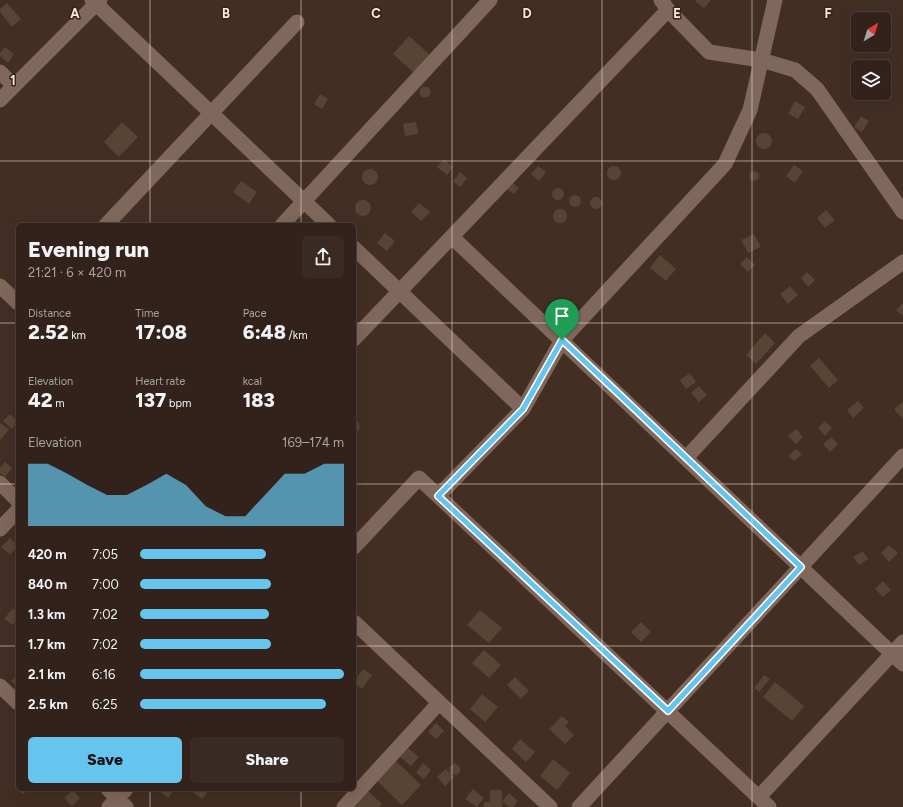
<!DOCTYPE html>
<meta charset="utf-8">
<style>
:root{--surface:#32221b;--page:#3a2a24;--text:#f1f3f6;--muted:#a8a4a3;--line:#4d3f3a;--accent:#65c5ee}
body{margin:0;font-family:Figtree,sans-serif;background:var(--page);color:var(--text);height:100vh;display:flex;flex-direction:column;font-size:15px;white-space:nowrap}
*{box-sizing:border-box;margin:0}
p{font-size:13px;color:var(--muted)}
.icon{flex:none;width:22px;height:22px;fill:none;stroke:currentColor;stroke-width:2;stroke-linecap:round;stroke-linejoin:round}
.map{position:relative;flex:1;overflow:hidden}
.side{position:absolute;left:16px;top:223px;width:340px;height:568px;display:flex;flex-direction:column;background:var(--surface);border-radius:6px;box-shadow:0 4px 16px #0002,0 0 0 1px var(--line)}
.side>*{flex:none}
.needle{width:26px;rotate:38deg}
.tools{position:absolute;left:851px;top:12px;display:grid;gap:8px}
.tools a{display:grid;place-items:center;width:40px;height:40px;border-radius:6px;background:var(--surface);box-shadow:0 4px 16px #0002,0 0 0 1px var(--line);font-size:20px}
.pin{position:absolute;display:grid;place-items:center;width:34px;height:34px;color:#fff;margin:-41px -17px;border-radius:50% 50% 50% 0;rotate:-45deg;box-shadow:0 0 4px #0007}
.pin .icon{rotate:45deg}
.round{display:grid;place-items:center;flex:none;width:42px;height:42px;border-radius:6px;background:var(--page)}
.head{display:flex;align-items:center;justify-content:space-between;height:68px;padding:0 12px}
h1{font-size:22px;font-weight:800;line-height:30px}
.metrics{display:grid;grid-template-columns:repeat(3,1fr);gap:6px;height:68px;padding:4px 12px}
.metrics div{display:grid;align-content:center}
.metrics b{font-size:20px;font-weight:800}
.metrics small{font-size:11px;font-weight:400}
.metrics p{font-size:11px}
.chart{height:112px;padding:8px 12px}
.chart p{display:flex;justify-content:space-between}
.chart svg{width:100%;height:72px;margin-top:4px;fill:var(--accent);opacity:.7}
.action{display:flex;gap:8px;margin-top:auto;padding:8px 12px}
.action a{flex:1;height:46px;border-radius:6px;background:var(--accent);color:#111;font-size:16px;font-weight:800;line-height:46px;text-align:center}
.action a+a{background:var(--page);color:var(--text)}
ul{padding:0 12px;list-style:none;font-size:13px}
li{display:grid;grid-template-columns:64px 48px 1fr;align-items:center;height:30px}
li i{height:10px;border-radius:5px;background:var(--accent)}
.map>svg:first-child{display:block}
.building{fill:#584435}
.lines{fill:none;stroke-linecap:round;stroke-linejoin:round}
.street{stroke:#80675c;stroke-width:15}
.route-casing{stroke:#fff;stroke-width:8}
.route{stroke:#65c5ee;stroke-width:5}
.grid{fill:none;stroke:#f8eae3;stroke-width:1;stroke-opacity:0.55}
.grid-label{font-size:13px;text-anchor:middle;font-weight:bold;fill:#f8eae3;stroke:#38241a;stroke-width:3;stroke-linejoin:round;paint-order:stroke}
</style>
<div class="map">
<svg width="903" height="807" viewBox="0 0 903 807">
<rect width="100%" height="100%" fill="#432e24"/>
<path class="building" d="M696 0H711L704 8 695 1Z
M7 3 21 19 12 27 0 12V9Z
M409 36 430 55 414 73 393 54Z
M5 47 14 54 8 63 0 56V53Z
M419.5 92a5.5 5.5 0 1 1 11 0a5.5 5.5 0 1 1-11 0Z
M320 94 328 99 322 109 314 104Z
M795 101 805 107 798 119 788 114Z
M861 116 869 121 862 132 854 127Z
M122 122 138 137 119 157 104 142Z
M416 122 418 134 405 136 403 124Z
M756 141a8 8 0 1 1 16 0a8 8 0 1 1-16 0Z
M444 159 453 167 447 175 437 167Z
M794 165 803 171 795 183 786 176Z
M538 166 546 172 539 181 531 174Z
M607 173a7 7 0 1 1 14 0a7 7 0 1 1-14 0Z
M362 177a8 8 0 1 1 16 0a8 8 0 1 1-16 0Z
M749 176a5 5 0 1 1 10 0a5 5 0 1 1-10 0Z
M460 172 467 178 460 187 453 181Z
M241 181 257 192 249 204 233 192Z
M511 182 519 188 514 194 506 189Z
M552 194a6 6 0 1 1 12 0a6 6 0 1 1-12 0Z
M569 201a6 6 0 1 1 12 0a6 6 0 1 1-12 0Z
M590 203a6 6 0 1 1 12 0a6 6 0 1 1-12 0Z
M355 208a8 8 0 1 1 16 0a8 8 0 1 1-16 0Z
M419 203 430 212 421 221 411 212Z
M553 216a7 7 0 1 1 14 0a7 7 0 1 1-14 0Z
M826 210 835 220 825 228 817 218Z
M385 233 395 241 387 251 377 243Z
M754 234 761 247 748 253 741 240Z
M660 255 676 269 666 281 650 268Z
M747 257 755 265 748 272 740 264Z
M807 272 815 280 808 287 801 278Z
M790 286 798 295 788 304 780 294Z
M903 303V316L896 310Z
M765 333 775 343 756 364 746 355Z
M819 358 838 380 829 388 810 366Z
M690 373 696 382 686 389 680 380Z
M699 386 707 395 699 402 691 393Z
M858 401 864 408 853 418 847 410Z
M903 402V419L894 409Z
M10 414 18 422 12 429 3 421Z
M354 420 358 422 360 427 358 431 354 433Z
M825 421 832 428 825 436 818 428Z
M1 423 9 430 0 440V425Z
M796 429 803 437 796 444 788 436Z
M831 437 838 444 830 452 823 444Z
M796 449 802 454 794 461 788 456Z
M5 462 12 468 5 477 0 473V468Z
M10 538 18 546 10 555 1 547Z
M889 545 898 553 889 562 881 553Z
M863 551 868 559 859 565 853 557Z
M883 581 891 590 883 597 875 589Z
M13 608 18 612V618L13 625 4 619Z
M480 610 502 628 489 643 467 625Z
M641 622 651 632 641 642 631 632Z
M484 650 501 665 489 678 472 663Z
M363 669 372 675 362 689 354 683V681Z
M18 674V687L11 681Z
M764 675 770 679 759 692 754 688Z
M515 677 529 691 521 699 507 685Z
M775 682 804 706 792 721 763 697Z
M482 694 498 707 485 722 470 709Z
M562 716 569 722 565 726 574 735 565 744 549 729Z
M436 723 444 731 436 739 428 732Z
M520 739 535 752 526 762 512 749Z
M408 748 419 757 411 766 400 757Z
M553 759 570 773 557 790 540 776Z
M396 761 421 785 402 805 377 781Z
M423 763 431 770 424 779 416 773Z
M455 763 460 767V772L457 775 451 774 454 777 445 786 437 777 446 769 450 773 449 768 450 766Z
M18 782V789H28L23 794 14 787Z
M160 789H175L168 798 159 791Z
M189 789H210L202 799Z
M473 789 484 798 477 807 465 799Z
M73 790 80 798 72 806 64 798Z
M490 790H502V807H484V802H490Z
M368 791 382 804 379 807H356L355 806Z
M509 793 518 801 513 807H509L502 802Z"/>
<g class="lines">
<path class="street" d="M92 0 329 225
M661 0 668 10 709 52 761 60 795 70 817 89 903 212
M0 72 14 86
M0 100 100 0
M106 225 297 22
M282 225 490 0
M452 237 903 664
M354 248 523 409
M0 286 18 303
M354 339 668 10
M686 458 799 336 903 262
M0 483 18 501
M438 496 523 409 562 340 725 164 750 110 775 0
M0 529 18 510
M354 547 419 478 769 807
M354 622 550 807
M0 686 18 703
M108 789 126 807
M759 797 903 642
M109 807 126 789
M344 807 439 703
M579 807 903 456"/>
</g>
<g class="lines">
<defs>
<path id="route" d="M562 340 801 567 668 711 438 496 523 409Z"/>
</defs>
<use href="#route" class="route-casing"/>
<use href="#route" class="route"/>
</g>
<path class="grid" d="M150 0V225M301 0V225M452 0V807M602 0V807M752 0V807M0 161H903M0 323H18M354 323H903M0 484H18M354 484H903M0 646H18M354 646H903M150 789V807M301 789V807"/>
<g class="grid-label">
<text x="75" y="18">A</text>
<text x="226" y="18">B</text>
<text x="376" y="18">C</text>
<text x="527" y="18">D</text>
<text x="677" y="18">E</text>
<text x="828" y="18">F</text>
<text x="13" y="85">1</text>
</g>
</svg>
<div class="tools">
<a><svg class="needle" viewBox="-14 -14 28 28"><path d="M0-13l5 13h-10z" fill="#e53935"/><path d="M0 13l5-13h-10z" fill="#a8a4a3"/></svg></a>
<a><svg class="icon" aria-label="layers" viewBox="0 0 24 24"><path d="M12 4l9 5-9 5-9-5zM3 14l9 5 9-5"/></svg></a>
</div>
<div class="pin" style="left:562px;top:340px;background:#1e9e55"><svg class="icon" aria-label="arrive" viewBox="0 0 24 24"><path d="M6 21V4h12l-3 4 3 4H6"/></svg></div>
<section class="side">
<div class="head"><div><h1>Evening run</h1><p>21:21 · 6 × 420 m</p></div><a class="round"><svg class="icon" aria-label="share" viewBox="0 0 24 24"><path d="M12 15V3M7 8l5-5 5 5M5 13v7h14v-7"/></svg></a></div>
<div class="metrics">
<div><p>Distance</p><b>2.52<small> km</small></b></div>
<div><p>Time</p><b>17:08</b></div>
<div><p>Pace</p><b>6:48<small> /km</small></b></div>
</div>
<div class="metrics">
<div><p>Elevation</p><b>42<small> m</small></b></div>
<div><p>Heart rate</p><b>137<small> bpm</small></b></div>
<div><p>kcal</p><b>183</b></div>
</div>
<div class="chart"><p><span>Elevation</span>169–174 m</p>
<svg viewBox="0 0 160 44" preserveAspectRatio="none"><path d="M0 44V6L10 6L20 12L30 19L40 25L50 25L60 19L70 12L80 19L90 32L100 38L110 38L120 25L130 12L140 12L150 6L160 6V44z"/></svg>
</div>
<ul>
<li><b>420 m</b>7:05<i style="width:62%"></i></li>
<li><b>840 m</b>7:00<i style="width:64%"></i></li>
<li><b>1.3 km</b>7:02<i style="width:63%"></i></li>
<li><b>1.7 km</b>7:02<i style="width:64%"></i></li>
<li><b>2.1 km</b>6:16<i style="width:100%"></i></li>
<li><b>2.5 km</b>6:25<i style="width:91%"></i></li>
</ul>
<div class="action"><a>Save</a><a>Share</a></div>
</section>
</div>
